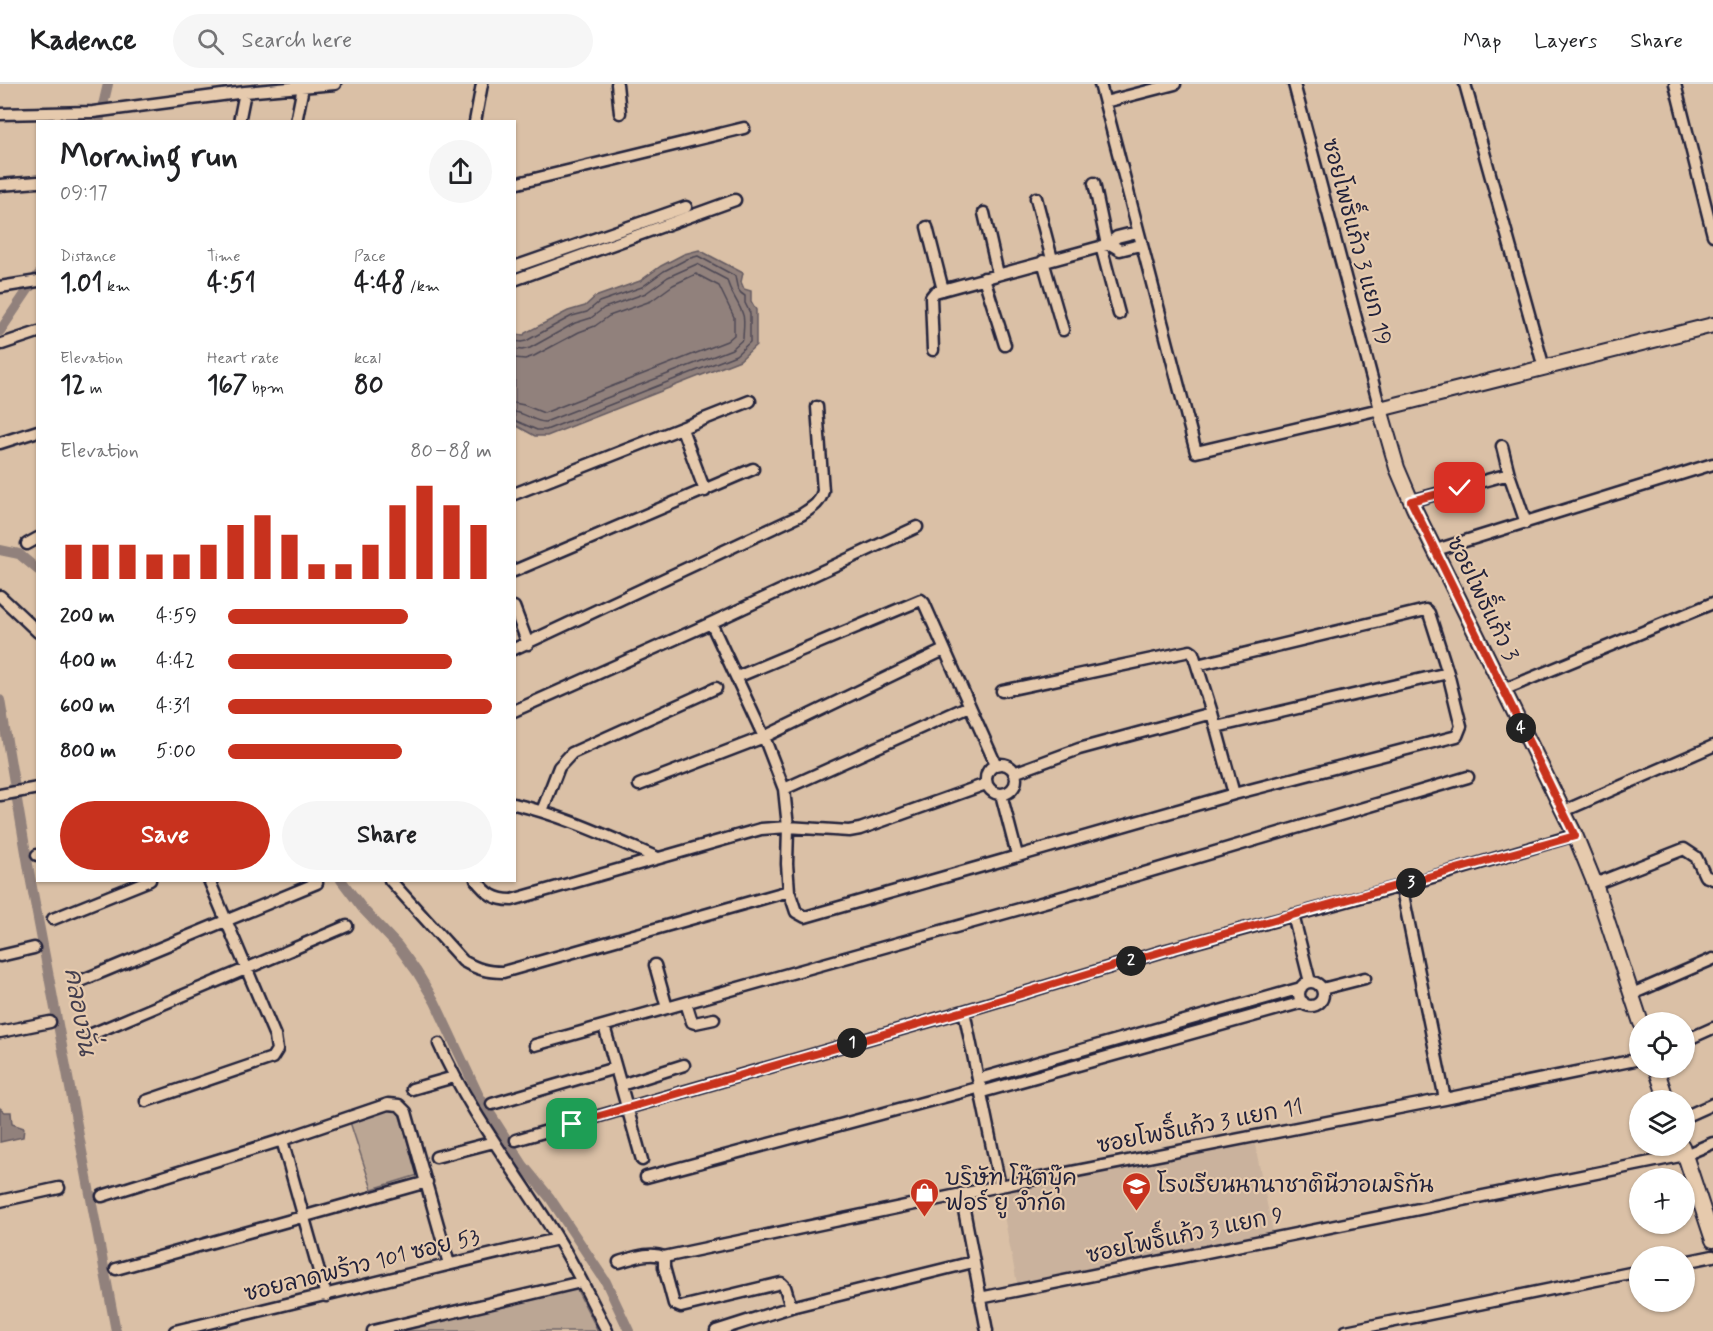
<!DOCTYPE html>
<meta charset="utf-8">
<style>
:root{--surface:#fff;--page:#f6f6f6;--text:#202124;--muted:#757577;--line:#e0e0e0;--accent:#c8321e}
body{margin:0;font-family:Mynerve,"Playpen Sans Thai",sans-serif;background:var(--page);color:var(--text);height:100vh;display:flex;flex-direction:column;font-size:22px;white-space:nowrap}
*{box-sizing:border-box;margin:0}
p{font-size:20px;color:var(--muted)}
.icon{flex:none;width:33px;height:33px;fill:none;stroke:currentColor;stroke-width:2;stroke-linecap:round;stroke-linejoin:round}
.map{position:relative;flex:1;overflow:hidden}
.side{position:absolute;left:36px;top:36px;width:480px;height:762px;display:flex;flex-direction:column;background:var(--surface);border-radius:0px;box-shadow:0 2px 4px #0004}
.side>*{flex:none}
.tools{position:absolute;left:1629px;top:928px;display:grid;gap:12px}
.tools a{display:grid;place-items:center;width:66px;height:66px;border-radius:50%;background:var(--surface);box-shadow:0 2px 4px #0004;font-size:30px}
.pin{position:absolute;display:grid;place-items:center;width:51px;height:51px;color:#fff;margin:-26px;border-radius:12px;box-shadow:0 3px 9px #0006}
.km{position:absolute;width:30px;height:30px;margin:-15px;border-radius:50%;background:#222;color:#fff;font-size:16px;line-height:30px;text-align:center}
.round{display:grid;place-items:center;flex:none;width:63px;height:63px;border-radius:32px;background:var(--page)}
.head{display:flex;align-items:center;justify-content:space-between;height:102px;padding:0 24px}
h1{font-size:33px;font-weight:700;line-height:45px}
.metrics{display:grid;grid-template-columns:repeat(3,1fr);gap:9px;height:102px;padding:6px 24px}
.metrics div{display:grid;align-content:center}
.metrics b{font-size:26px;font-weight:700}
.metrics small{font-size:16px;font-weight:400}
.metrics p{font-size:16px}
.chart{height:168px;padding:12px 24px}
.chart p{display:flex;justify-content:space-between}
.chart svg{width:100%;height:108px;margin-top:6px;stroke:var(--accent);stroke-width:6}
.button{display:flex;gap:12px;margin-top:auto;padding:12px 24px}
.button a{flex:1;height:69px;border-radius:36px;background:var(--accent);color:#fff;font-size:24px;font-weight:700;line-height:69px;text-align:center}
.button a+a{background:var(--page);color:var(--text)}
ul{padding:0 24px;list-style:none;font-size:20px}
li{display:grid;grid-template-columns:96px 72px 1fr;align-items:center;height:45px}
li i{height:15px;border-radius:8px;background:var(--accent)}
header{display:flex;align-items:center;gap:36px;box-sizing:border-box;height:84px;padding:0 30px;background:var(--surface);border-bottom:2px solid var(--line)}
header strong{font-size:28px}
nav{display:flex;gap:33px;margin-inline-start:auto;font-size:21px}
.search{width:420px;height:54px;background:var(--page);display:flex;align-items:center;gap:15px;box-sizing:border-box;padding:0 21px;border-radius:33px;color:var(--muted);font-size:22px}
.map>svg:first-child{display:block}
.built{fill:#cab29d}
.green{fill:#bba694;stroke:#6e6468;stroke-width:1.5}
.water{fill:#91817c;stroke:#655b62;stroke-width:1.5}
.lines{fill:none;stroke-linecap:round;stroke-linejoin:round}
.shore{stroke:#4e4855;stroke-width:1.5}
.canal{stroke:#91817c;stroke-width:10}
.street-casing{stroke:#22223b;stroke-width:15}
.secondary-casing{stroke:#22223b;stroke-width:18}
.street{stroke:#e6caad;stroke-width:10}
.secondary{stroke:#e6caad;stroke-width:14}
.route-casing{stroke:#fff;stroke-width:12}
.route{stroke:#c8321e;stroke-width:8}
.labels{text-anchor:middle;dominant-baseline:central;stroke-width:4.5;stroke-linejoin:round;paint-order:stroke}
.street-label{font-size:22px;fill:#22223b;stroke:#e6caad}
.poi-label{font-size:22px;fill:#22223b;stroke:#e6caad;text-anchor:start}
.water-label{font-size:24px;font-style:italic;fill:#433e4e;stroke:#e6caad}
</style>
<header>
<strong>Kadence</strong>
<div class="search"><svg class="icon" aria-label="search" viewBox="0 0 24 24"><circle cx="10" cy="10" r="6"/><path d="M15 15l6 6"/></svg>Search here</div>
<nav><a>Map</a><a>Layers</a><a>Share</a></nav>
</header>
<div class="map">
<svg width="1713" height="1247" viewBox="0 0 1713 1247">
<rect width="100%" height="100%" fill="#dac0a6"/>
<filter id="ink" filterUnits="userSpaceOnUse"><feTurbulence type="fractalNoise" baseFrequency=".0167" numOctaves="2"/><feDisplacementMap in="SourceGraphic" scale="12" xChannelSelector="R" yChannelSelector="G"/><feConvolveMatrix kernelMatrix="1 2 1 2 8 2 1 2 1" color-interpolation-filters="sRGB"/></filter>
<g filter="url(#ink)">
<path class="built" d="M1254 1056 1273 1149 1017 1199 999 1106Z"/>
<path class="green" d="M397 1023 418 1091 372 1105 350 1038Z
M575 1202 598 1247H384Z"/>
<path class="water" d="M699 166 743 189 741 198 744 205 751 207V217L756 226V261L740 276 547 352H535L515 341V250L524 251 525 249 568 227 585 222 595 213 640 197 661 182 684 170Z
M0 1024 5 1028H11L12 1040 24 1044 23 1053 0 1058Z"/>
<g class="lines">
<path class="shore" d="M514 257 521 258 526 257 572 232 587 228 599 218 642 203 664 187 687 175 698 172 735 192C737 201 736 207 745 212V219L750 229V258L736 271 546 346H537L514 336
M514 265 522 266 530 264 575 239 591 234 604 224 646 209 668 193 697 180 727 196C730 209 739 218 743 231 745 237 743 248 743 255L732 265 545 338C534 338 526 329 514 328
M514 274 525 275 534 272 579 248 595 242 609 232 651 217 673 201 696 190 719 202 734 233V251L727 257 544 329 524 321 514 319"/>
<path class="canal" d="M99 38 108 0
M0 247 38 191
M0 466 19 470 38 486
M0 616 31 798 116 1247
M341 796 363 825 398 862 417 888 435 918 479 1012 523 1081 550 1114 606 1198 629 1247"/>
<defs>
<path id="street" d="M617 0 620 29
M1100 0 1196 368 1380 325 1294 0
M1465 0 1544 284
M1675 0 1713 151
M1105 18 1175 0
M0 30 93 28 245 8 335 0
M239 38 245 8
M296 38 303 3
M475 38 482 0
M1094 99 1107 161
M514 100 744 44
M0 101 38 98
M1036 114 1052 175
M984 129 998 190
M927 143 943 206
M1110 160 1120 166 1140 161
M1101 162 1119 230
M1043 177 1063 246
M514 183 686 123
M984 194 1005 261
M514 196 735 116
M0 203 38 197
M2 260 38 248
M933 266 931 213 935 208 1107 161 1117 153 1137 148
M682 345 705 407
M0 359 38 347
M1502 362 1509 390 1526 439
M514 410 750 317
M1411 417 1509 390
M27 460 38 454
M1436 466 1713 380
M514 487 753 385
M0 512 38 548
M514 523 528 560
M711 539 764 653 784 705 788 743 787 780 789 807 796 828 805 833 1234 710 1457 652 1461 642 1448 589 1429 529 1426 526 1197 581
M514 565 801 431C811 424 820 420 823 407L817 323
M737 593 921 516 924 519 996 681
M1503 606 1713 519
M1002 607 1190 567 1193 569 1212 629 1234 710
M514 627 711 539 917 443
M1216 643 1448 589
M986 695a15 15 0 1 1 30 0a15 15 0 1 1-30 0Z
M1014 689 1079 665 1212 629
M639 701 764 653 944 566
M784 705 969 622
M1001 710 1017 771
M0 711 38 704
M514 720C565 732 611 754 658 774
M542 727 559 683 572 669 716 604
M1564 727 1713 662
M37 771H38
M390 796 463 877C477 885 487 888 503 888L789 807
M476 796C487 810 495 816 512 816L761 745 788 743 849 747 860 745 986 700
M1595 800 1684 765 1696 773 1705 792 1713 795
M1401 801 1445 1015
M1293 831 1310 898
M53 835 150 796
M0 872 34 864
M655 881 667 924
M78 898 317 799
M1299 910a12 12 0 1 1 24 0a12 12 0 1 1-24 0Z
M1322 905 1365 894
M1632 910 1713 875
M686 919 692 938 695 939 714 935
M964 927 1000 1102
M604 942 642 1076
M0 948 50 938
M92 950 347 842
M1684 957 1713 944
M439 960C470 1030 518 1090 558 1155 576 1184 591 1216 607 1247
M535 961 1080 808 1468 693
M979 995 1301 904
M621 1001 684 981
M412 1005 454 993
M982 1008 1303 918
M146 1017 272 974 277 966 275 952 209 796
M492 1020 615 984
M1684 1033 1713 1020
M282 1056 326 1212
M516 1056 964 927 1167 866 1412 799 1575 751
M436 1073 494 1058
M646 1093 981 1003
M961 1110 987 1247
M102 1112 282 1056 388 1020 399 1021 406 1028 449 1180
M0 1117 59 1104
M664 1173 1000 1102 1445 1015 1640 975
M664 1173V1183L674 1220 681 1223 781 1199 785 1203 791 1223 973 1178
M619 1178C633 1174 650 1167 664 1173
M1684 1178 1713 1172
M116 1185 427 1098
M980 1214 1685 1071 1713 1059
M175 1247C303 1217 430 1184 558 1155
M373 1247 581 1198
M716 1247 791 1223
M1346 1247 1640 1187"/>
<path id="secondary" d="M1641 939 1595 800 1575 751 1414 424 1397 384 1380 325 1713 241
M1656 984 1667 1017
M1682 1062 1713 1156"/>
</defs>
<use href="#street" class="street-casing"/>
<use href="#secondary" class="secondary-casing"/>
<use href="#street" class="street"/>
<use href="#secondary" class="secondary"/>
</g>
</g>
<g class="lines" filter="url(#ink)">
<defs>
<path id="route" d="M572 1040 964 927 1167 866 1575 752 1411 417 1460 404"/>
</defs>
<use href="#route" class="route-casing"/>
<use href="#route" class="route"/>
</g>
<defs>
<symbol id="school-pin" viewBox="-11 -11 22 30"><path d="M0 17L-7.5 6A9.5 9.5 0 1 1 7.5 6Z" fill="#c8321e" stroke="#e6caad"/><path d="M0-5L7-2L0 1L-7-2ZM-4 1L0 2.5L4 1V4Q0 6-4 4Z" fill="#fff"/></symbol>
<symbol id="shop-pin" viewBox="-11 -11 22 30"><path d="M0 17L-7.5 6A9.5 9.5 0 1 1 7.5 6Z" fill="#c8321e" stroke="#e6caad"/><path d="M-5-2.5h2.3a2.7 3.5 0 0 1 5.4 0H5L5.5 6h-11ZM-1.5-2.5h3a1.5 2.3 0 0 0-3 0Z" fill="#fff"/></symbol>
</defs>
<g fill-rule="evenodd">
<use href="#school-pin" x="1120" y="1086" width="33" height="45"/>
<use href="#shop-pin" x="908" y="1092" width="33" height="45"/>
</g>
<g class="labels">
<g class="street-label">
<text transform="translate(1356 158) rotate(75)">ซอยโพธิ์แก้ว 3 แยก 19</text>
<text transform="translate(1482 515) rotate(64)">ซอยโพธิ์แก้ว 3</text>
<text transform="translate(1200 1043) rotate(-11)">ซอยโพธิ์แก้ว 3 แยก 11</text>
<text transform="translate(1185 1152) rotate(-12)">ซอยโพธิ์แก้ว 3 แยก 9</text>
<text transform="translate(362 1182) rotate(-14)">ซอยลาดพร้าว 101 ซอย 53</text>
</g>
<g class="poi-label">
<text x="945" y="1095">บริษัท โน๊ตบุ๊ค<tspan x="945" dy="25">ฟอร์ ยู จำกัด</tspan></text>
<text x="1157" y="1102">โรงเรียนนานาชาตินีวาอเมริกัน</text>
</g>
<g class="water-label">
<text transform="translate(79 928) rotate(80)">คลองจั่น</text>
</g>
</g>
</svg>
<div class="tools">
<a><svg class="icon" aria-label="locate" viewBox="0 0 24 24"><circle cx="12" cy="12" r="6"/><path d="M12 2v4M12 18v4M2 12h4M18 12h4"/></svg></a>
<a><svg class="icon" aria-label="layers" viewBox="0 0 24 24"><path d="M12 4l9 5-9 5-9-5zM3 14l9 5 9-5"/></svg></a>
<a>+</a>
<a>−</a>
</div>
<div class="pin" style="left:572px;top:1040px;background:#1e9e55"><svg class="icon" aria-label="arrive" viewBox="0 0 24 24"><path d="M6 21V4h12l-3 4 3 4H6"/></svg></div>
<div class="pin" style="left:1460px;top:404px;background:#d93025"><svg class="icon" aria-label="check" viewBox="0 0 24 24"><path d="M5 12l5 5 9-10"/></svg></div>
<b class="km" style="left:852px;top:959px">1</b>
<b class="km" style="left:1131px;top:877px">2</b>
<b class="km" style="left:1411px;top:799px">3</b>
<b class="km" style="left:1521px;top:644px">4</b>
<section class="side">
<div class="head"><div><h1>Morning run</h1><p>09:17</p></div><a class="round"><svg class="icon" aria-label="share" viewBox="0 0 24 24"><path d="M12 15V3M7 8l5-5 5 5M5 13v7h14v-7"/></svg></a></div>
<div class="metrics">
<div><p>Distance</p><b>1.01<small> km</small></b></div>
<div><p>Time</p><b>4:51</b></div>
<div><p>Pace</p><b>4:48<small> /km</small></b></div>
</div>
<div class="metrics">
<div><p>Elevation</p><b>12<small> m</small></b></div>
<div><p>Heart rate</p><b>167<small> bpm</small></b></div>
<div><p>kcal</p><b>80</b></div>
</div>
<div class="chart"><p><span>Elevation</span>80–88 m</p>
<svg viewBox="0 0 160 44" preserveAspectRatio="none"><path d="M5 44V30M15 44V30M25 44V30M35 44V34M45 44V34M55 44V30M65 44V22M75 44V18M85 44V26M95 44V38M105 44V38M115 44V30M125 44V14M135 44V6M145 44V14M155 44V22"/></svg>
</div>
<ul>
<li><b>200 m</b>4:59<i style="width:68%"></i></li>
<li><b>400 m</b>4:42<i style="width:85%"></i></li>
<li><b>600 m</b>4:31<i style="width:100%"></i></li>
<li><b>800 m</b>5:00<i style="width:66%"></i></li>
</ul>
<div class="button"><a>Save</a><a>Share</a></div>
</section>
</div>
